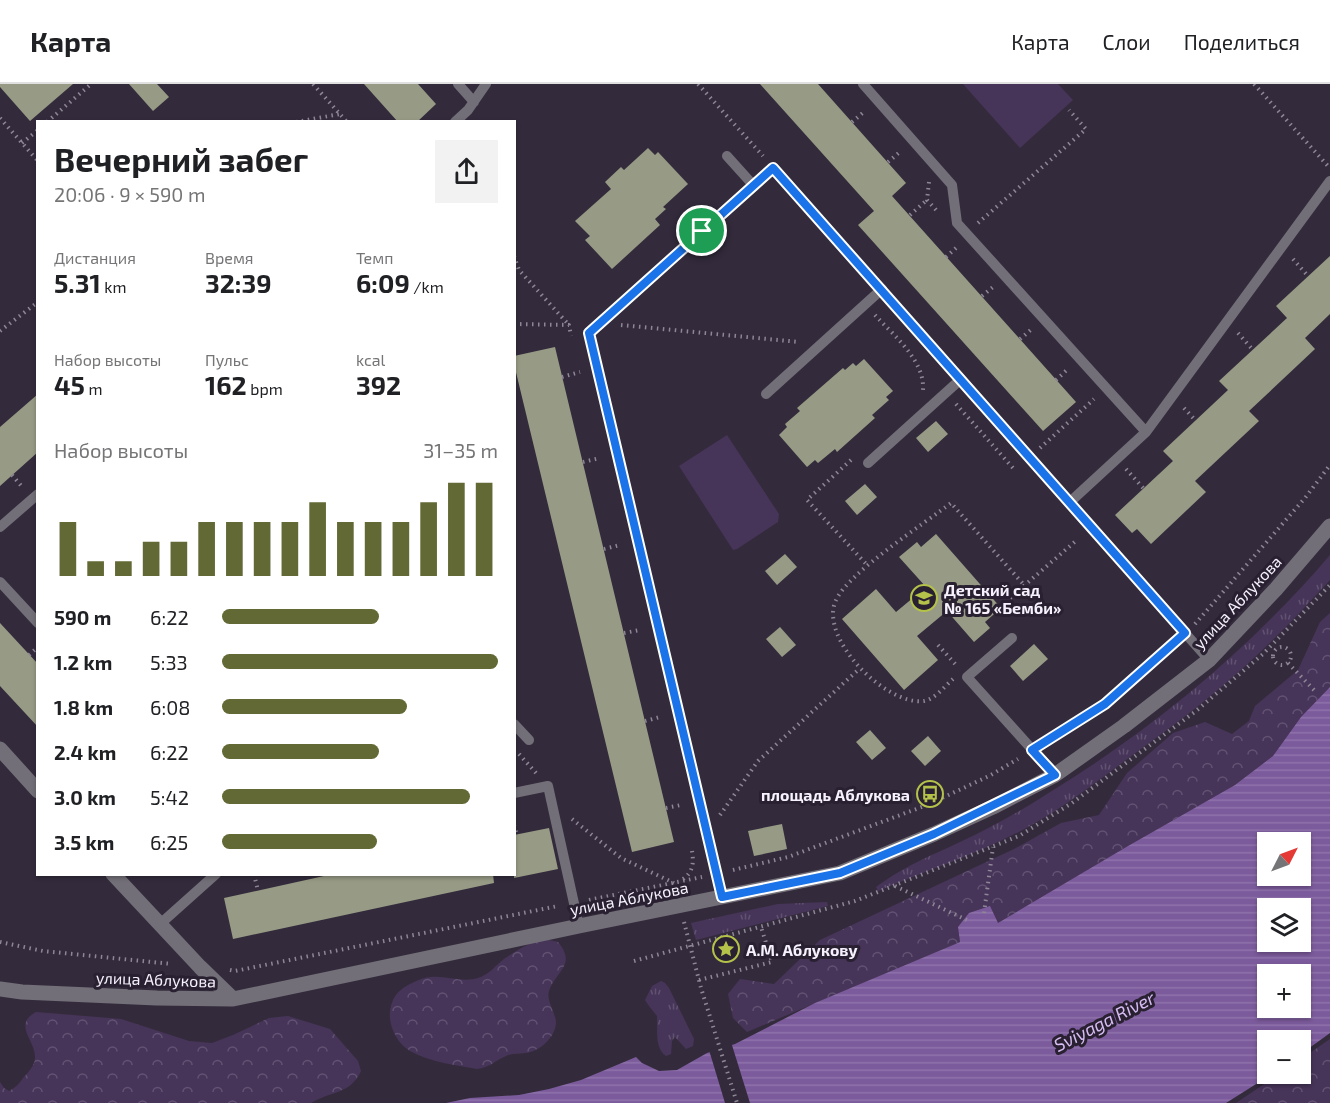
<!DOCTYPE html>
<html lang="ru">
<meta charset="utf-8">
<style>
:root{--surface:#fff;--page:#f2f2f2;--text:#202124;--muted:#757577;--line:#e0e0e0;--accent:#636935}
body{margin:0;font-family:"Exo 2",sans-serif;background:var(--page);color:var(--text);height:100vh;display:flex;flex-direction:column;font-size:22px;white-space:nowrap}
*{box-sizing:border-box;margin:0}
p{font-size:20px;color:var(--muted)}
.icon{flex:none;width:33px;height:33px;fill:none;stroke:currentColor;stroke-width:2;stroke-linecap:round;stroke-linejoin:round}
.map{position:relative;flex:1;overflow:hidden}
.sheet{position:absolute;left:36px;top:36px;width:480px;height:756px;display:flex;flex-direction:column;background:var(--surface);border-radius:0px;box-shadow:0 2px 4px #0004}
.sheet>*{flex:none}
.needle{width:39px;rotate:48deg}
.tools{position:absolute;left:1257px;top:748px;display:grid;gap:12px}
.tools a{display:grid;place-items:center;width:54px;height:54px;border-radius:0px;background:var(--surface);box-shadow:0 2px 4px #0004;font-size:30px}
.pin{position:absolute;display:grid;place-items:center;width:51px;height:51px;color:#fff;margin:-26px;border:3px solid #fff;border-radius:50%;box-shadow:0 2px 6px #0007}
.round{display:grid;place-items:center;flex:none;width:63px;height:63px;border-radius:0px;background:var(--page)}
.headline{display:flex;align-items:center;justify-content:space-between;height:102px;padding:0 18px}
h1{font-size:33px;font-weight:700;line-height:45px}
.figures{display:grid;grid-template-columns:repeat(3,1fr);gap:9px;height:102px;padding:6px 18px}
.figures div{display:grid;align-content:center}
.figures b{font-size:26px;font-weight:700}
.figures small{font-size:16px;font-weight:400}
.figures p{font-size:16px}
.chart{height:168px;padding:12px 18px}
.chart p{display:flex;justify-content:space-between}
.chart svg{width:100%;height:108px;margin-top:6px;stroke:var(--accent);stroke-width:6}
ul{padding:0 18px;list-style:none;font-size:20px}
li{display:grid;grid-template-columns:96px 72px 1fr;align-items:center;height:45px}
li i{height:15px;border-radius:8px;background:var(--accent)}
header{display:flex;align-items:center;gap:36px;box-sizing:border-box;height:84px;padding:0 30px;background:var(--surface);border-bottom:2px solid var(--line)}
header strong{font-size:28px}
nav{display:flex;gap:33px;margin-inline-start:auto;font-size:21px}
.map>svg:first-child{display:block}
.grass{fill:url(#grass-tufts)}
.forest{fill:url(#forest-crowns)}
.pitch{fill:#473459}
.water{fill:url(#water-rules);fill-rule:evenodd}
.pier{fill:#332b3c}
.building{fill:#979b85}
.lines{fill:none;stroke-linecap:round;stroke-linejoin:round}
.path{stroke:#8e8796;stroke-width:4;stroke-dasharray:1.5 4.5;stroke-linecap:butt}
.service{stroke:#736f78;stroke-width:10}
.tertiary{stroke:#736f78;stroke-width:15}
.route-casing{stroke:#fff;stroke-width:12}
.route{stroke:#1a73e8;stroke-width:8}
.labels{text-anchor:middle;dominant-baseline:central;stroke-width:6;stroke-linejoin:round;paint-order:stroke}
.poi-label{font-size:16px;font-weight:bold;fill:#f6f1fd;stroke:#292131;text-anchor:start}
.street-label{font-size:16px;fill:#f6f1fd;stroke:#292131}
.water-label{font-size:18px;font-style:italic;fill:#d6bcf3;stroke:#292131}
</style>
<header>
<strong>Карта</strong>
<nav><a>Карта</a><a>Слои</a><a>Поделиться</a></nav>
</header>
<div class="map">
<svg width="1330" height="1019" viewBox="0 0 1330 1019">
<defs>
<pattern id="grass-tufts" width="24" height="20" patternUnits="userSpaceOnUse" patternTransform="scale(1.5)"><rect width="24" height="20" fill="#473459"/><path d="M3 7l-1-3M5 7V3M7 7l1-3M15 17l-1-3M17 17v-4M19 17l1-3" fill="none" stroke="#625272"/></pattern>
<pattern id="forest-crowns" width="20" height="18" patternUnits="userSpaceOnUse" patternTransform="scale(1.5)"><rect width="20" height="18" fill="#473459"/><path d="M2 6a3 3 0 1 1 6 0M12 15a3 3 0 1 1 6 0" fill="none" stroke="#625272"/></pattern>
<pattern id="water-rules" width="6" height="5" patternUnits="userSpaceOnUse" patternTransform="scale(1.5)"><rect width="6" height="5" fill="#7c5b9c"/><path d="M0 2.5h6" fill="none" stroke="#8f73ab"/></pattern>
</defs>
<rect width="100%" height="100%" fill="#332b3c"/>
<path class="grass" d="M1330 471V496C1297 532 1264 567 1227 598 1195 626 1160 651 1126 676 1095 699 1063 724 1028 743 981 769 928 786 878 807L876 803C905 782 928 773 960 758 990 744 1019 728 1047 710 1152 646 1250 565 1330 471Z
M827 818 828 822 696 856 691 839 778 820Z
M661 897 665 899 669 904 694 955 693 962 686 965 675 953 672 957 671 970 666 972C654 964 658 945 657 932L649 922 645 916 652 902Z"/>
<path class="forest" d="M1330 529V603L1301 633 1273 672 1235 701 1128 762 998 840 958 843 960 858 953 861 747 948 733 934 728 910 740 895 774 900 820 856 1014 765 1061 739 1099 731 1127 689 1173 649 1205 638 1232 650 1249 637 1255 622 1298 586 1320 538Z
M545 855 558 858C577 881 556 887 549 907 546 917 556 929 556 939 555 954 539 968 525 969 518 970 512 969 506 972 496 976 489 984 477 985 455 981 430 978 410 967 392 956 383 929 396 911 401 904 411 899 419 896 438 887 459 900 478 894 489 891 496 881 504 875 517 866 530 858 545 855Z
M36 928 121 935 189 957 212 959 233 951 269 934 288 932 330 945 358 977 361 987C350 1011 330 1007 311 1019H0V998L4 1004 9 1007C15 1004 19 1000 23 994 28 989 35 981 35 974 36 956 12 941 36 928Z
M1330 955V1019H1236L1279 990H1300L1301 975Z"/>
<path class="pitch" d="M963 0H1058L1073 16 1020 64Z
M727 351 779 430 778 438 737 465 733 466 679 382Z"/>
<path class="water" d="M1330 603V949L1301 970 1300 957H1268V990H1272L1226 1019H446L470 1014 519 1011 549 1005 581 996 636 973 642 979 659 987 677 986 707 969 735 960 815 919 953 861 960 858 958 843 969 829 990 822 998 839 1128 762 1235 701 1273 672 1301 633ZM1268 759H1300V792H1268ZM1268 825H1300V858H1268ZM1268 891H1300V924H1268Z"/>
<path class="pier" d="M731 958 750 1019H725L709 966Z"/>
<path class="building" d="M0 0H73L30 37 0 3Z
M129 0H157L169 13 153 27Z
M364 0H418L436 20 417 38H398Z
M760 0H818L906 99 892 112 1076 318 1043 347 858 141 874 127Z
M648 64 655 71 658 68 688 100 663 123 666 125 655 135 660 141 612 185 585 156 590 152 575 137 611 105 605 98 621 83 624 86Z
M1330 172V230L1305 254 1315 265 1249 327 1259 337 1195 397 1206 408 1151 460 1137 445 1132 449 1115 431 1173 377 1163 367 1228 306 1219 297 1287 234 1276 222Z
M555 263 674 758 632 768 514 280V272Z
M864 275 893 307 886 313 889 316 872 331 875 334 837 368 835 365 818 379 815 376 807 383 779 351 787 343 785 340 800 327 797 324 843 284 845 286 853 279 856 282Z
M38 310V368L0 402V343Z
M936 337 948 350 928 368 916 354Z
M865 400 877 413 857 431 845 417Z
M936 450 1001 524 985 538 990 544 974 558 947 527 917 552 938 576 904 606 842 535 876 505 896 528 926 503 899 473 917 458 921 463Z
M785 470 797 483 777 501 765 487Z
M0 539 38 580V643L0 602Z
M780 543 796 561 782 573 766 555Z
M1034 560 1048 575 1023 597 1010 582Z
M870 646 886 664 872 676 856 658Z
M928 652 941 667 925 682 911 667Z
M782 740 787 765 754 772 748 747Z
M549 744 558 785 514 794V751Z
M333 790H493L494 799 233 855 224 814Z"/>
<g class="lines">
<path class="path" d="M313 0 347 38
M698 0 763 72
M1254 0 1328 82
M0 34 38 77
M47 38 91 0
M296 38 340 30
M852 38 865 27
M22 59 38 46
M888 78 901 67
M929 98 927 116 938 128
M910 131 927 116
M978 139 1086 45 1069 26
M514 172 519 186 569 241
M946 173 957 163
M1293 175 1308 192
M982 212 993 203
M875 231C893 251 925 276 923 306
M514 240 569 241 571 252
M621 241 799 258
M0 247 38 218
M1238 249 1253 266
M1020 255 1033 244
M562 293 580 288
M1056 296 1069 284
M956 320 1013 384
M1184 324 1196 337
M1040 364 1094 315
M851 376 807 416 868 482
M583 378 600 374
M1126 385 1144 405
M12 391 23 404
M604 465 620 461
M1010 514 1078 455
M1195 540 1305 414 1330 381
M624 549 640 546
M938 561 957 582
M1273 572a9 9 0 1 1 18 0a9 9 0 1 1-18 0Z
M29 571 38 563
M1288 579 1314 606
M953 595C945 602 935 615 924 617 886 622 818 554 836 516 848 489 925 439 951 419L1025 502
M645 637 660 633
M1045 658 1105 620 1174 559
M519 670 536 689
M666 724 681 721
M720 731 758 677 857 587
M572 735 621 774 674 799
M514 741 517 751
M733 786 788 773 927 721 989 692 1018 675
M254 790 258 807
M683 795C693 788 694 779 692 767
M895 802 971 838
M589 816 702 793
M984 829 993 763
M684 838 701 904 737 1019
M0 858 43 867 172 880
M634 877 855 817 1019 752 1072 719 1196 627 1263 570 1330 501
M230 886 235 887 558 822
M699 896 772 878 761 843"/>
<path class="service" d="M458 0 474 18
M863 0 952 101 957 139 1146 348 1070 418
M455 38 468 26 486 0
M727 72 754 102
M766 310 882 205
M1146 348 1330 97
M868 379 961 295
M0 443 38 410
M0 498 38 539
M1012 554 967 593 1055 691
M514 640 529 656
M514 709 548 702 579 842
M722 813 589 249 773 84 1209 576
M159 841 216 790"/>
<path class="tertiary" d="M0 665 38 707
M113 790 200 883 233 915
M0 905 22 908 157 914 233 915 579 842 840 789 934 750 993 723 1055 691 1124 642 1209 576 1276 505 1330 442"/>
</g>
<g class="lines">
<defs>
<path id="route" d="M773 84 1185 549 1105 620 1032 666 1055 691 934 750 840 789 722 813 589 249Z"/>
</defs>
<use href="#route" class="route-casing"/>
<use href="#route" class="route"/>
</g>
<defs>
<symbol id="school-ring" viewBox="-11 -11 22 22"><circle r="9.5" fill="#292131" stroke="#b4c24a" stroke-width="1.5"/><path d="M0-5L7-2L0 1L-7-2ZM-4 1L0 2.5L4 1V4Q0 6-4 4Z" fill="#b4c24a"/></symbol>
<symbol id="bus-ring" viewBox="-11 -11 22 22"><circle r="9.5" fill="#292131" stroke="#b4c24a" stroke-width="1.5"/><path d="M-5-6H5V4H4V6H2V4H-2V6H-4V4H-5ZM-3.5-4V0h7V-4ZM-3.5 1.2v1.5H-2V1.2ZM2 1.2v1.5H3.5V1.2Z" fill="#b4c24a"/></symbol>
<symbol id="sight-ring" viewBox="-11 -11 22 22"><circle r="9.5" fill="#292131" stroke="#b4c24a" stroke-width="1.5"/><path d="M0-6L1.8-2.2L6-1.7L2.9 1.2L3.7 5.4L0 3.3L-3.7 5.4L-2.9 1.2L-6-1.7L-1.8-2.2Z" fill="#b4c24a"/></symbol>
</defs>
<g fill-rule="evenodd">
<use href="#school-ring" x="909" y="499" width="30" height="30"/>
<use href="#bus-ring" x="915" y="695" width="30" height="30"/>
<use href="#sight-ring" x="711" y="850" width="30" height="30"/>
</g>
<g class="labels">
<g class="poi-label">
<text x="944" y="505">Детский сад<tspan x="944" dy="18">№ 165 «Бемби»</tspan></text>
<text x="910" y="710" text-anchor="end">площадь Аблукова</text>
<text x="746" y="865">А.М. Аблукову</text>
</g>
<g class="street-label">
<text transform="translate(1237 518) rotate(-47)">улица Аблукова</text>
<text transform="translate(629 814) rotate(-11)">улица Аблукова</text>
<text transform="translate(156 895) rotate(2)">улица Аблукова</text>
</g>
<g class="water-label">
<text transform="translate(1104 937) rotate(-27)">Sviyaga River</text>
</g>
</g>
</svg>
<div class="tools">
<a><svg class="needle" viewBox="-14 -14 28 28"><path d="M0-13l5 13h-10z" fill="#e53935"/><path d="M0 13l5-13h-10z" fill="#757577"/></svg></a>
<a><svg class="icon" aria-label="layers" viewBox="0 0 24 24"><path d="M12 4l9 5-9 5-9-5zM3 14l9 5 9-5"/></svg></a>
<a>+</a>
<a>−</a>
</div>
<div class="pin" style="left:702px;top:147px;background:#1e9e55"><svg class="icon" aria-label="arrive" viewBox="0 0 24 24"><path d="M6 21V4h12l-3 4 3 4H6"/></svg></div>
<section class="sheet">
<div class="headline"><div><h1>Вечерний забег</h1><p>20:06 · 9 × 590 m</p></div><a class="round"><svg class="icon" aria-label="share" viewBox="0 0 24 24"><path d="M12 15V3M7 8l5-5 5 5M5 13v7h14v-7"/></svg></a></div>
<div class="figures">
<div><p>Дистанция</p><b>5.31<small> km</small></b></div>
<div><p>Время</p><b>32:39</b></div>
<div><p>Темп</p><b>6:09<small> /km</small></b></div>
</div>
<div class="figures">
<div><p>Набор высоты</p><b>45<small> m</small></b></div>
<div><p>Пульс</p><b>162<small> bpm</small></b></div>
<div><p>kcal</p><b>392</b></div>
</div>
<div class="chart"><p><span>Набор высоты</span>31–35 m</p>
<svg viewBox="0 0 160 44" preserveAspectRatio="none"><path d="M5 44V22M15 44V38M25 44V38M35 44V30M45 44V30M55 44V22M65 44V22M75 44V22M85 44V22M95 44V14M105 44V22M115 44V22M125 44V22M135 44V14M145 44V6M155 44V6"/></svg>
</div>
<ul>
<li><b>590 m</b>6:22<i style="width:57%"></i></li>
<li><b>1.2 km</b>5:33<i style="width:100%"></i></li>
<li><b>1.8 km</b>6:08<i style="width:67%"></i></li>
<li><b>2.4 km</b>6:22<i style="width:57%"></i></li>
<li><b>3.0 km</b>5:42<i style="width:90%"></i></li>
<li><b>3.5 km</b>6:25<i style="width:56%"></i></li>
</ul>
</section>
</div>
